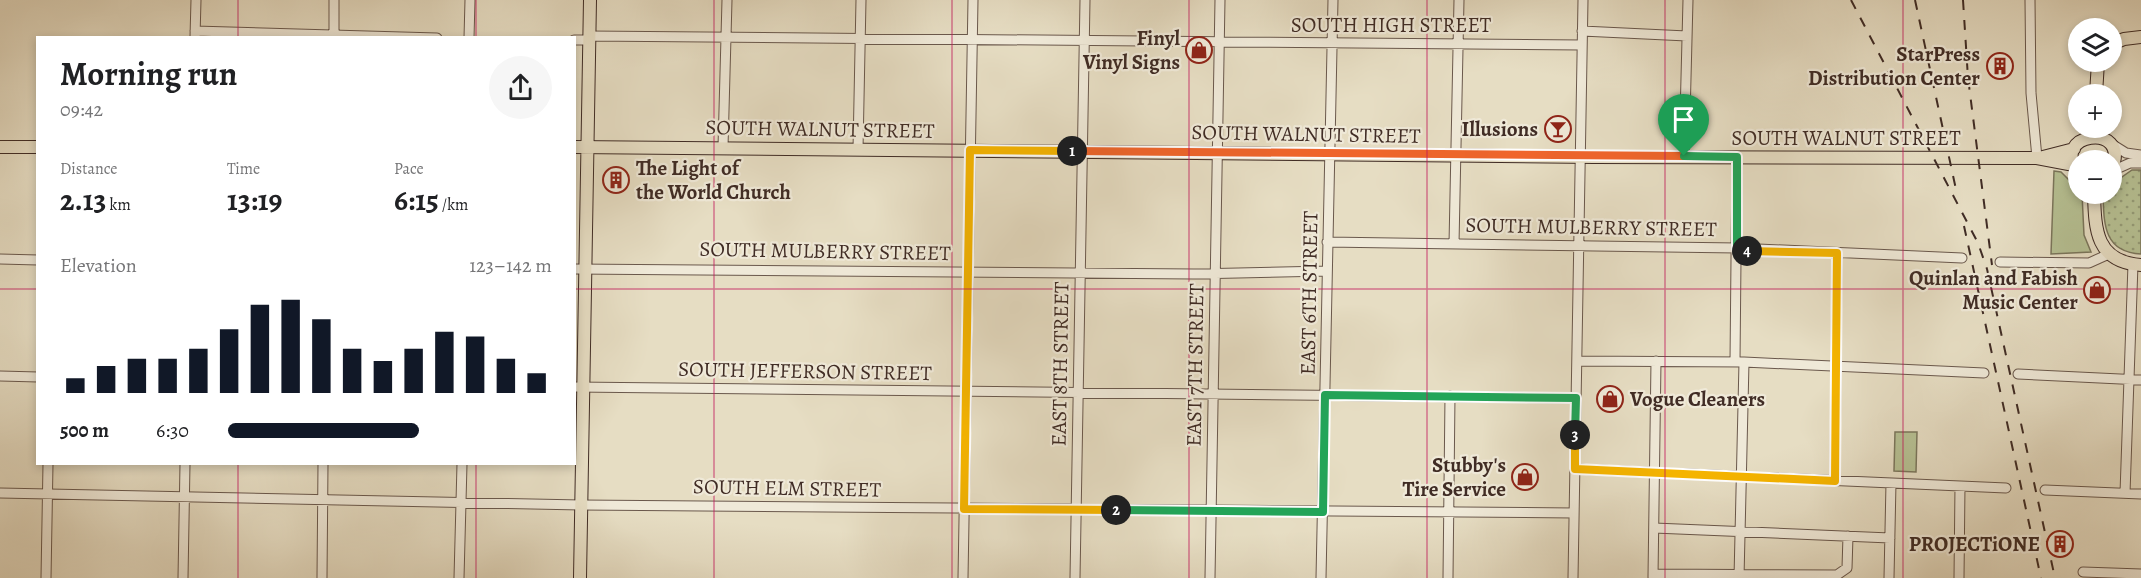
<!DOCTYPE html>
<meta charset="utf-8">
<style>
:root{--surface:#fff;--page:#f6f6f6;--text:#202124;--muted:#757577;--accent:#111827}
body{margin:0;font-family:Alegreya,serif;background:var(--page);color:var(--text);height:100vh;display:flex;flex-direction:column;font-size:22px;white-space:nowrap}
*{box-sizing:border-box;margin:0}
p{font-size:20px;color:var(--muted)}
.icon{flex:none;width:33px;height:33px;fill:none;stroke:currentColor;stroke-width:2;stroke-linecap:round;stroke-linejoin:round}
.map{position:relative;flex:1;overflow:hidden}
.side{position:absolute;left:36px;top:36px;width:540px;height:429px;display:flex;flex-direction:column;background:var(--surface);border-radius:0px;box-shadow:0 3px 9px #0003}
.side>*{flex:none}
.controls{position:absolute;left:2068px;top:18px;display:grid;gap:12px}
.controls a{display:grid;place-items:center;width:54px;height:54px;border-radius:50%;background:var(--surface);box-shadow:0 3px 9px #0003;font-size:30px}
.pin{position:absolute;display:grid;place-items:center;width:51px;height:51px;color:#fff;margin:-62px -26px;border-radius:50% 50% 50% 0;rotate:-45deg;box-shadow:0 0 6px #0007}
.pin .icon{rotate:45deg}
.km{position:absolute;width:30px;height:30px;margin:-15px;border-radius:50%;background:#222;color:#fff;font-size:16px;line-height:30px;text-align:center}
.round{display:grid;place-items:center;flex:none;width:63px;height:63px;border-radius:32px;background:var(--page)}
.overview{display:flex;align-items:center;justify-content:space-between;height:102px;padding:0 24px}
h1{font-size:33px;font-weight:700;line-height:45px}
.stats{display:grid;grid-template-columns:repeat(3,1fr);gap:9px;height:102px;padding:6px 24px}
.stats div{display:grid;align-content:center}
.stats b{font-size:30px;font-weight:700}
.stats small{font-size:16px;font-weight:400}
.stats p{font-size:16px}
.chart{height:168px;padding:12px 24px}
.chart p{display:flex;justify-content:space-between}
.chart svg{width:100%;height:108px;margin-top:6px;stroke:var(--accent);stroke-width:6}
ul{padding:0 24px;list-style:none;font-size:20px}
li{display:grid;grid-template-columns:96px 72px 1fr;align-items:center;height:45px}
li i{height:15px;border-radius:8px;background:var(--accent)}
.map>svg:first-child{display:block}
.green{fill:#b6c093;stroke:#7b765c;stroke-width:1.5}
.park{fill:url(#park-dots);stroke:#7b765c;stroke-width:1.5}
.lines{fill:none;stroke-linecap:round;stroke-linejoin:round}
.minor-casing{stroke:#6a584c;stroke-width:11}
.major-casing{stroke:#402c25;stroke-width:14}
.minor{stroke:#efe9d8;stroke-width:9}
.major{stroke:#e6ddc3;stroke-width:12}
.rail{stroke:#402c25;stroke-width:2;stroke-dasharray:10 10;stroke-linecap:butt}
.split-1-casing{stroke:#fff;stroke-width:12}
.split-2-casing{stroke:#fff;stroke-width:12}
.split-3-casing{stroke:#fff;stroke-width:12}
.split-4-casing{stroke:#fff;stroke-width:12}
.split-5-casing{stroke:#fff;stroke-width:12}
.split-1{stroke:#f0652b;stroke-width:8}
.split-2{stroke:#f5b400;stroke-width:8}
.split-3{stroke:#22a559;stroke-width:8}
.split-4{stroke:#f5b400;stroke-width:8}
.split-5{stroke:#22a559;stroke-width:8}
.grid{fill:none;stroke:#c2185b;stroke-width:1.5;stroke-opacity:0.55}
.labels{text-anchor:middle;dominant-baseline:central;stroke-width:4.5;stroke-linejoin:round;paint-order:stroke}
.street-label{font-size:21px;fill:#402c25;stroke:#efe9d8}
.poi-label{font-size:21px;font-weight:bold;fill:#402c25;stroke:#efe9d8;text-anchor:end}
</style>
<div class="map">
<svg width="2141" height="578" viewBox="0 0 2141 578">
<defs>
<pattern id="park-dots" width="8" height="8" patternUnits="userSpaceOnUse" patternTransform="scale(1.5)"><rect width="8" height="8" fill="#b6c093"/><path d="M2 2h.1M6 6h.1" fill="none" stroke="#959c78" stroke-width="1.8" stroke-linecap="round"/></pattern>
</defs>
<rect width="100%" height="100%" fill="#e6ddc3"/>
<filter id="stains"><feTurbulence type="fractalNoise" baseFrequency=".00333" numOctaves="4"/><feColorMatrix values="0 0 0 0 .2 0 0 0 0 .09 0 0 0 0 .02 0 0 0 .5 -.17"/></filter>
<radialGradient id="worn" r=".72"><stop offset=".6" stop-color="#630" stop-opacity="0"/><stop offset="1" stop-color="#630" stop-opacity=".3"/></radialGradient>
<path class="green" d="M2054 171 2061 172 2079 190V194H2082L2084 235 2091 252 2051 254Z
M1895 432H1917L1916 472 1894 471Z"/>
<path class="park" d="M2132 170H2141V254C2103 252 2104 223 2103 194H2112V184Z"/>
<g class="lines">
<defs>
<path id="minor" d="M2030 0 2031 93 2037 158
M195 31 437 38
M1582 31 1687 36
M589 36 1582 45
M195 37 196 0
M334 38V0
M469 38 470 0
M574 40H589
M2110 143 2126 153 2141 155
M723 147 727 0
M858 149 861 0
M1684 156 1688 0
M2112 171 2130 163H2141
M1327 242 1737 248 1962 258
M1454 244 1459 0
M0 259 38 260
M2000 262 2089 263 2109 254
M574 269 1193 274 1327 271
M1577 361 1744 362 1984 373
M1735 362 1737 157
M2018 374 2141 380
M0 376 38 377
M574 387 1576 398
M1575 469 2006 488
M1835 481 1837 253
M2045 490 2141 494
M0 493 581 505 1574 513
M2125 493 2133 264
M1654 528 1890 538
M2083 572 2141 574
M1654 574 1837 575 1847 568 1848 536
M1653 577 1656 361
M46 578 48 464
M183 578 185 464
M322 578 323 464
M459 578 462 464
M963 578 973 0
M1075 578 1085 0
M1210 578 1220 0
M1321 578 1333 0
M1448 578 1450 396
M1573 578 1583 0
M1739 578 1744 362
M1889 578 1891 483
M1959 578 1960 486"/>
<path id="major" d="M2112 44 2124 39 2141 37
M2096 94 2098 62
M0 147H38
M574 147 1594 157 2018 158H2037L2074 165
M2039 158 2074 149
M2079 173C2047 133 2131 121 2112 168
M2094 194C2095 230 2096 262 2141 265
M580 578 590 0"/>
</defs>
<use href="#minor" class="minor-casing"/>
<use href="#major" class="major-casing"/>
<use href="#minor" class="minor"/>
<use href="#major" class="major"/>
<path class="rail" d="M1851 0 1978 243 1987 269 2055 578
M1915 0 1957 194
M1963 0 1968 78 1992 265
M1964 226 2041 578"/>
</g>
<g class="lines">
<defs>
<path id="split-1" d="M1072 151 1684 156"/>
<path id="split-2" d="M1072 151 970 150 964 509 1116 510"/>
<path id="split-3" d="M1116 510 1323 512 1325 395 1576 398 1575 435"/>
<path id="split-4" d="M1575 435V469L1835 481 1837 253 1747 251"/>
<path id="split-5" d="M1684 156 1737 157V248L1747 251"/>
</defs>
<use href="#split-1" class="split-1-casing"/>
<use href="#split-2" class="split-2-casing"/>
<use href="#split-3" class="split-3-casing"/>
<use href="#split-4" class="split-4-casing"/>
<use href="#split-5" class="split-5-casing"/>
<use href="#split-1" class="split-1"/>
<use href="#split-2" class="split-2"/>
<use href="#split-3" class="split-3"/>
<use href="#split-4" class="split-4"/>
<use href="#split-5" class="split-5"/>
</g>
<path class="grid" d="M238 0V38M476 0V38M714 0V578M952 0V578M1189 0V578M1427 0V578M1665 0V578M1903 0V578M0 289H38M574 289H2141M238 464V578M476 464V578"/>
<defs>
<symbol id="shop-ring" viewBox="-11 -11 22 22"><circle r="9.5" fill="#efe9d8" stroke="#8f2418" stroke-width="1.5"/><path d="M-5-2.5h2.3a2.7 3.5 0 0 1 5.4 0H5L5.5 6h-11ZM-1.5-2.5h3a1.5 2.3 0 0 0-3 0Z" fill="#8f2418"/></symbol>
<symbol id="building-ring" viewBox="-11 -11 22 22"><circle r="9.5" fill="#efe9d8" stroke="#8f2418" stroke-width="1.5"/><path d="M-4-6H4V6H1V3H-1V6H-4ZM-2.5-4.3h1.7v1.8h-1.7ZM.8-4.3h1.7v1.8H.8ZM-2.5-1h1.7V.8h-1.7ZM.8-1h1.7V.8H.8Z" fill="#8f2418"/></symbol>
<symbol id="bar-ring" viewBox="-11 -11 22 22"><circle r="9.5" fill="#efe9d8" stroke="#8f2418" stroke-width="1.5"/><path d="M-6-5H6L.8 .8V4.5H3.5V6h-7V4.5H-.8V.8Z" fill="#8f2418"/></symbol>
</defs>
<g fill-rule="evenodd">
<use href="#shop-ring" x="1184" y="35" width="30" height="30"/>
<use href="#building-ring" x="1985" y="51" width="30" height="30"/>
<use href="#bar-ring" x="1543" y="114" width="30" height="30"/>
<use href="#building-ring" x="601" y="165" width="30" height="30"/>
<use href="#shop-ring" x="2082" y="275" width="30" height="30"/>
<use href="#shop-ring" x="1595" y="384" width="30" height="30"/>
<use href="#shop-ring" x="1510" y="462" width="30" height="30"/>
<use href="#building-ring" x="2045" y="529" width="30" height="30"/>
</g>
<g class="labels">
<g class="street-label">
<text x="1391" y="25">SOUTH HIGH STREET</text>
<text transform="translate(820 129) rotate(1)">SOUTH WALNUT STREET</text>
<text transform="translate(1306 134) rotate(1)">SOUTH WALNUT STREET</text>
<text x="1846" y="138">SOUTH WALNUT STREET</text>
<text transform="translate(1591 227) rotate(1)">SOUTH MULBERRY STREET</text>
<text transform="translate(825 251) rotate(1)">SOUTH MULBERRY STREET</text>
<text transform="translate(1309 293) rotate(-89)">EAST 6TH STREET</text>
<text transform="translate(1060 364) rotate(-89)">EAST 8TH STREET</text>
<text transform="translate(1195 365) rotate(-89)">EAST 7TH STREET</text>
<text transform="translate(805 371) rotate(1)">SOUTH JEFFERSON STREET</text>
<text transform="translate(787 488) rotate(1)">SOUTH ELM STREET</text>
</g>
<g class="poi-label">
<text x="1180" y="38">Finyl<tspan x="1180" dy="24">Vinyl Signs</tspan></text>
<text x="1980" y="54">StarPress<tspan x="1980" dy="24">Distribution Center</tspan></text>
<text x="1538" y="129">Illusions</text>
<text x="636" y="168" text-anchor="start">The Light of<tspan x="636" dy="24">the World Church</tspan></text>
<text x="2078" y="278">Quinlan and Fabish<tspan x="2078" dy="24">Music Center</tspan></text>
<text x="1630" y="399" text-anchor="start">Vogue Cleaners</text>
<text x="1506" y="465">Stubby's<tspan x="1506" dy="24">Tire Service</tspan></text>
<text x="2040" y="544">PROJECTiONE</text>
</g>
</g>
<rect width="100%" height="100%" filter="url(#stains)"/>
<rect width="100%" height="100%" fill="url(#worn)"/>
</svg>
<div class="controls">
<a><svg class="icon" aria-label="layers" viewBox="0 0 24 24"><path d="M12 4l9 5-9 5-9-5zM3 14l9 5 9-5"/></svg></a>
<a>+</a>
<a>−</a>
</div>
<div class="pin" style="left:1684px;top:156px;background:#1e9e55"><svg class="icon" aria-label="arrive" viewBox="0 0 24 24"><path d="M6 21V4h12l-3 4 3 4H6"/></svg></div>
<b class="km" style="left:1072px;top:151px">1</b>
<b class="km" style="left:1116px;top:510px">2</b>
<b class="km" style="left:1575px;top:435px">3</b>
<b class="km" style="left:1747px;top:251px">4</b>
<section class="side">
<div class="overview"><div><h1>Morning run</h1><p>09:42</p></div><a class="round"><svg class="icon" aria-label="share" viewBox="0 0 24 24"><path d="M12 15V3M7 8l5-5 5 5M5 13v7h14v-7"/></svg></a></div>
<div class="stats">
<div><p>Distance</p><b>2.13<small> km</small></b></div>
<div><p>Time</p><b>13:19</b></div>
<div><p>Pace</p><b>6:15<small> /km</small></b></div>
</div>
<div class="chart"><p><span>Elevation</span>123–142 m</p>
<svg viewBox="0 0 160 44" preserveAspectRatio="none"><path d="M5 44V38M15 44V33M25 44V30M35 44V30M45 44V26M55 44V18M65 44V8M75 44V6M85 44V14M95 44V26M105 44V31M115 44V26M125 44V19M135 44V21M145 44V30M155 44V36"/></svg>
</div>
<ul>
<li><b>500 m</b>6:30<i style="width:59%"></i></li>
</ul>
</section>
</div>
